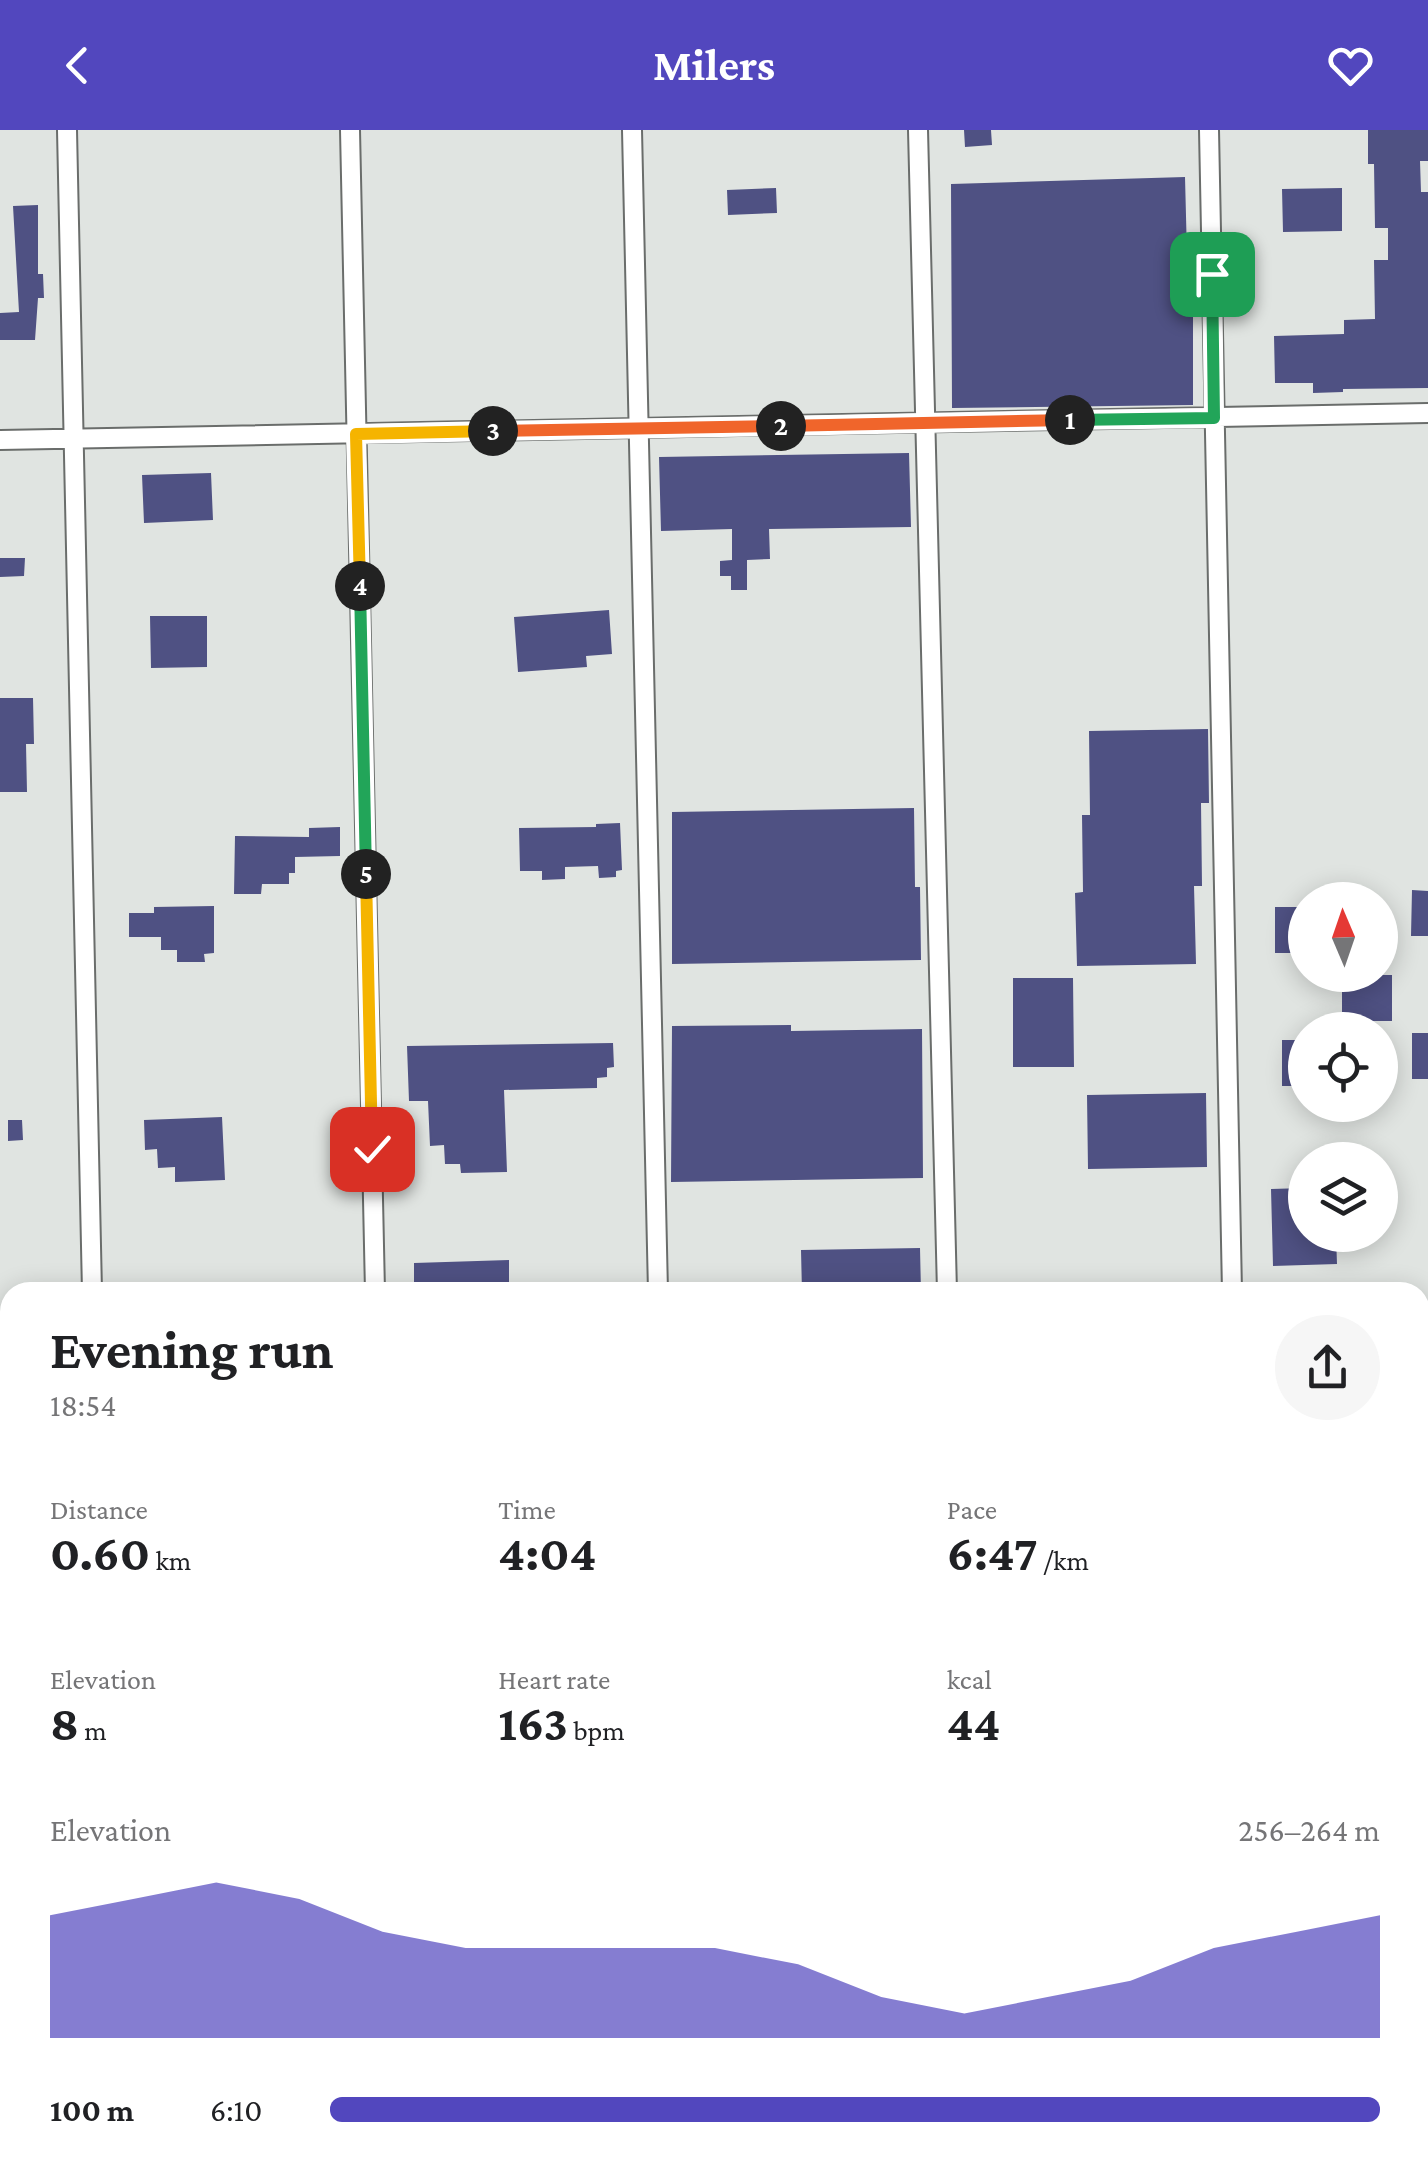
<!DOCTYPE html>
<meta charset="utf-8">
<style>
:root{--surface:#fff;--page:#f6f6f6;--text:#202124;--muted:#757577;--accent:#5247be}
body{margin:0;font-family:"Crimson Pro",serif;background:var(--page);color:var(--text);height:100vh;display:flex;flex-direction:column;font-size:38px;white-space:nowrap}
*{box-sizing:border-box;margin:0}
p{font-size:32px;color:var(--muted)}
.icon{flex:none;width:55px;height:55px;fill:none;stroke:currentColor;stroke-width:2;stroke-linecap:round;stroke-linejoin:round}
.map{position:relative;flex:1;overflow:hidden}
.sheet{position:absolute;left:0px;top:1152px;width:1430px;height:888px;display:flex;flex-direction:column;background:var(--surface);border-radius:30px 30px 0 0;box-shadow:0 5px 25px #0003}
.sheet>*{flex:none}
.needle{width:65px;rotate:358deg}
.fabs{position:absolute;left:1288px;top:752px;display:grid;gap:20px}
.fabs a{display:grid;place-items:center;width:110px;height:110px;border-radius:50%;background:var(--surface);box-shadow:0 5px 25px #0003;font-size:50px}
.pin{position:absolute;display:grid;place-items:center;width:85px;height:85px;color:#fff;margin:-42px;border-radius:20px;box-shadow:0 5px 15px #0006}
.km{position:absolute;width:50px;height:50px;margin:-25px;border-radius:50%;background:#222;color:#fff;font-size:28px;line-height:50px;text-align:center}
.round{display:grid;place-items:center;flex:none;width:105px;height:105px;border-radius:52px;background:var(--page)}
.summary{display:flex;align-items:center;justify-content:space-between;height:170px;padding:0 50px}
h1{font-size:55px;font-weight:700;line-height:75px}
.figures{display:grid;grid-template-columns:repeat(3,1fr);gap:15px;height:170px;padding:10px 50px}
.figures div{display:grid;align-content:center}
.figures b{font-size:50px;font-weight:700}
.figures small{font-size:28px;font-weight:400}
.figures p{font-size:28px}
.chart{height:280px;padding:20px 50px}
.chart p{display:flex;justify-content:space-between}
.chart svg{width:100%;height:180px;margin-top:10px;fill:var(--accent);opacity:.7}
ul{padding:0 50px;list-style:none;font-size:32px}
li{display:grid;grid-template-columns:160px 120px 1fr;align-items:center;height:75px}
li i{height:25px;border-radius:12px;background:var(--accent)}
header{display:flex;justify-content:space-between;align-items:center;height:130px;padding:0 50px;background:var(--accent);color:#fff;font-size:45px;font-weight:700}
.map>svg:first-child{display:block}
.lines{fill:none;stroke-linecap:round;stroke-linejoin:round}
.canal{stroke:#8ac8a4;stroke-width:20}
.building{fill:#4f5183}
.lane-casing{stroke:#6a6d6b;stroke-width:14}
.street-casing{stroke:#6a6d6b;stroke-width:22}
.secondary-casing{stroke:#6a6d6b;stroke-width:30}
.lane{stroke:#fff;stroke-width:9}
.street{stroke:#fff;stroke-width:18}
.secondary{stroke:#fff;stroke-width:25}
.split-1-casing{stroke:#fff;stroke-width:20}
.split-2-casing{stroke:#fff;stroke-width:20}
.split-3-casing{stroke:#fff;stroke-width:20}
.split-4-casing{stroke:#fff;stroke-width:20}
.split-5-casing{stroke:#fff;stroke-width:20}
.split-6-casing{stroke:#fff;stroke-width:20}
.split-1{stroke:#22a559;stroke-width:12}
.split-2{stroke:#f0652b;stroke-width:12}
.split-3{stroke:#f0652b;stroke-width:12}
.split-4{stroke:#f5b400;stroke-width:12}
.split-5{stroke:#22a559;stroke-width:12}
.split-6{stroke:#f5b400;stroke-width:12}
</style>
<header><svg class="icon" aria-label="back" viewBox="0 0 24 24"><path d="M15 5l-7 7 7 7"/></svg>Milers<svg class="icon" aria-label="heart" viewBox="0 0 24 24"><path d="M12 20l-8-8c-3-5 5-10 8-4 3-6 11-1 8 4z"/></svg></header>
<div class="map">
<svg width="1428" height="2038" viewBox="0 0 1428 2038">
<rect width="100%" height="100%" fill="#e0e4e1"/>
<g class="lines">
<path class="canal" d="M0 1424 10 1425
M1420 1685 1428 1686"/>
</g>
<path class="building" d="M964 0H991L992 15 965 17Z
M1368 0H1428V31H1420L1421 62H1428V258L1343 259V262L1313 263V253H1275L1274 206 1344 204V190L1375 189 1374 130H1388V98H1375L1374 34H1368Z
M1185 47 1187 125H1193V275L952 278 951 54Z
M776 58 777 83 728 85 727 60Z
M1342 58V101L1283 102 1282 59Z
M38 75V144H43L44 168H38L35 210H0V183L19 182 13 76Z
M909 323 911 397 769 399 770 429 747 430V460H731V446H720V431L732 430V399L661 401 659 327Z
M211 343 213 390 144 393 142 345Z
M0 428H25L24 446 0 447Z
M609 480 612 524 586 526 587 537 518 542 514 487Z
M150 486H207V537L151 538Z
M0 568H33L34 614H26L27 662H0Z
M1208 599 1209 673H1201L1202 756H1194L1196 834 1077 836 1075 763 1083 762 1082 685H1090L1089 601Z
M914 678 915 757H920L921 830 672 834V682Z
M620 693 622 740 616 741V747L599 748 598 736 565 737V749L542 750V741H520L519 698 596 697V694Z
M340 697V726L295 727V743H289V754H262L261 764H234L235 706 309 707V698Z
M1412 760 1428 761V806H1411Z
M214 776V823L204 824 205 832H177V820H161V807H129V783H154V777Z
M1275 777H1305V823H1275Z
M1342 845H1392V891H1342Z
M1013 848H1073L1074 937H1013Z
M791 895V901L922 899 923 1048 671 1052 672 896Z
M1412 903H1428V949H1412Z
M1282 910H1305V956H1282Z
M613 913 614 937 607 938V947L597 948V958L504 960 507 1042 461 1043 460 1034H445L444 1015 430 1016 428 971H409L407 916Z
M1206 963 1207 1037 1088 1039 1087 965Z
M222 987 225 1050 175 1052V1037L158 1038 157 1019 145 1020 144 990Z
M8 990H22L23 1010 8 1011Z
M1305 1058V1105H1336L1337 1134 1273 1136 1271 1059Z
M920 1118 921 1162H802L801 1120Z
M509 1130V1162H422V1153H414V1133Z"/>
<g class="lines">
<defs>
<path id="lane" d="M262 2030V2038
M1242 2030V2038"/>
<path id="street" d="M67 0 92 1162
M350 0 375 1162
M632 0 658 1162
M918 0 947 1162
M1209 0 1232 1162
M0 310 1428 283
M1420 2006H1428
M0 2025H10
M923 2030V2038"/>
<path id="secondary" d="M1420 1209H1428
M0 1235H10
M0 1369 10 1371
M0 1480 10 1482
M1420 1626H1428
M1420 1729H1428"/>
</defs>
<use href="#lane" class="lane-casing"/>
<use href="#street" class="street-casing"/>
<use href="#secondary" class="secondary-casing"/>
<use href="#lane" class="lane"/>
<use href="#street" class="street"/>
<use href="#secondary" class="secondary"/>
</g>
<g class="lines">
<defs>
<path id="split-1" d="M1070 290 1214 288 1212 144"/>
<path id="split-2" d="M781 296 1070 290"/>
<path id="split-3" d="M493 301 781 296"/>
<path id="split-4" d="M360 456 356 304 493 301"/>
<path id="split-5" d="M360 456 366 744"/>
<path id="split-6" d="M366 744 372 1019"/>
</defs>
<use href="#split-1" class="split-1-casing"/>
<use href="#split-2" class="split-2-casing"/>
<use href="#split-3" class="split-3-casing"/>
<use href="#split-4" class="split-4-casing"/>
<use href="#split-5" class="split-5-casing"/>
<use href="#split-6" class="split-6-casing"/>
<use href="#split-1" class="split-1"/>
<use href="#split-2" class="split-2"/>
<use href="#split-3" class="split-3"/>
<use href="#split-4" class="split-4"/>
<use href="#split-5" class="split-5"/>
<use href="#split-6" class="split-6"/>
</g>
</svg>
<div class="fabs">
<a><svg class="needle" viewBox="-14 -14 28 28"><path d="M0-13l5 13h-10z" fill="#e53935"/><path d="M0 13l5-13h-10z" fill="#757577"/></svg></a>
<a><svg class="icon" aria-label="locate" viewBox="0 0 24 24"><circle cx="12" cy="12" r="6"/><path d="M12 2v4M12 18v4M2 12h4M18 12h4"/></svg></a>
<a><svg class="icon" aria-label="layers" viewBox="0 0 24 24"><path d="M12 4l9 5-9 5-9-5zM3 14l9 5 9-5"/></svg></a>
</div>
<div class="pin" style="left:1212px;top:144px;background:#1e9e55"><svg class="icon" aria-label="arrive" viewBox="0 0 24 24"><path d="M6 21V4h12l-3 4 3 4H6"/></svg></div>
<div class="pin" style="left:372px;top:1019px;background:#d93025"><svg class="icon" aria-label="check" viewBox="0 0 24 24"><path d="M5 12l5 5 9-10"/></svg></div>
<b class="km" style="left:1070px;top:290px">1</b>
<b class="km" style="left:781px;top:296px">2</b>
<b class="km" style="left:493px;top:301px">3</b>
<b class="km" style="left:360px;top:456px">4</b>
<b class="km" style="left:366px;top:744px">5</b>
<section class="sheet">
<div class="summary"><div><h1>Evening run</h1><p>18:54</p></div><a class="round"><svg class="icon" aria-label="share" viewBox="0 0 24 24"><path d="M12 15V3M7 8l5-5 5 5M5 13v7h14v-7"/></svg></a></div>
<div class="figures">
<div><p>Distance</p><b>0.60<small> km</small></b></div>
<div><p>Time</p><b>4:04</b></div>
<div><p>Pace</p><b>6:47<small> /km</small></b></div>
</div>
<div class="figures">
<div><p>Elevation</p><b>8<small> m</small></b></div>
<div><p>Heart rate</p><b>163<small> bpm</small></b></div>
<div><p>kcal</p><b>44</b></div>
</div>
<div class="chart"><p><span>Elevation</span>256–264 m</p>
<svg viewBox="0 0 160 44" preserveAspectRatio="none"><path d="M0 44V14L10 10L20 6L30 10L40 18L50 22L60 22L70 22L80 22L90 26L100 34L110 38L120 34L130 30L140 22L150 18L160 14V44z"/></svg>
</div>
<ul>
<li><b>100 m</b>6:10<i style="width:100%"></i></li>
</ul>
</section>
</div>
